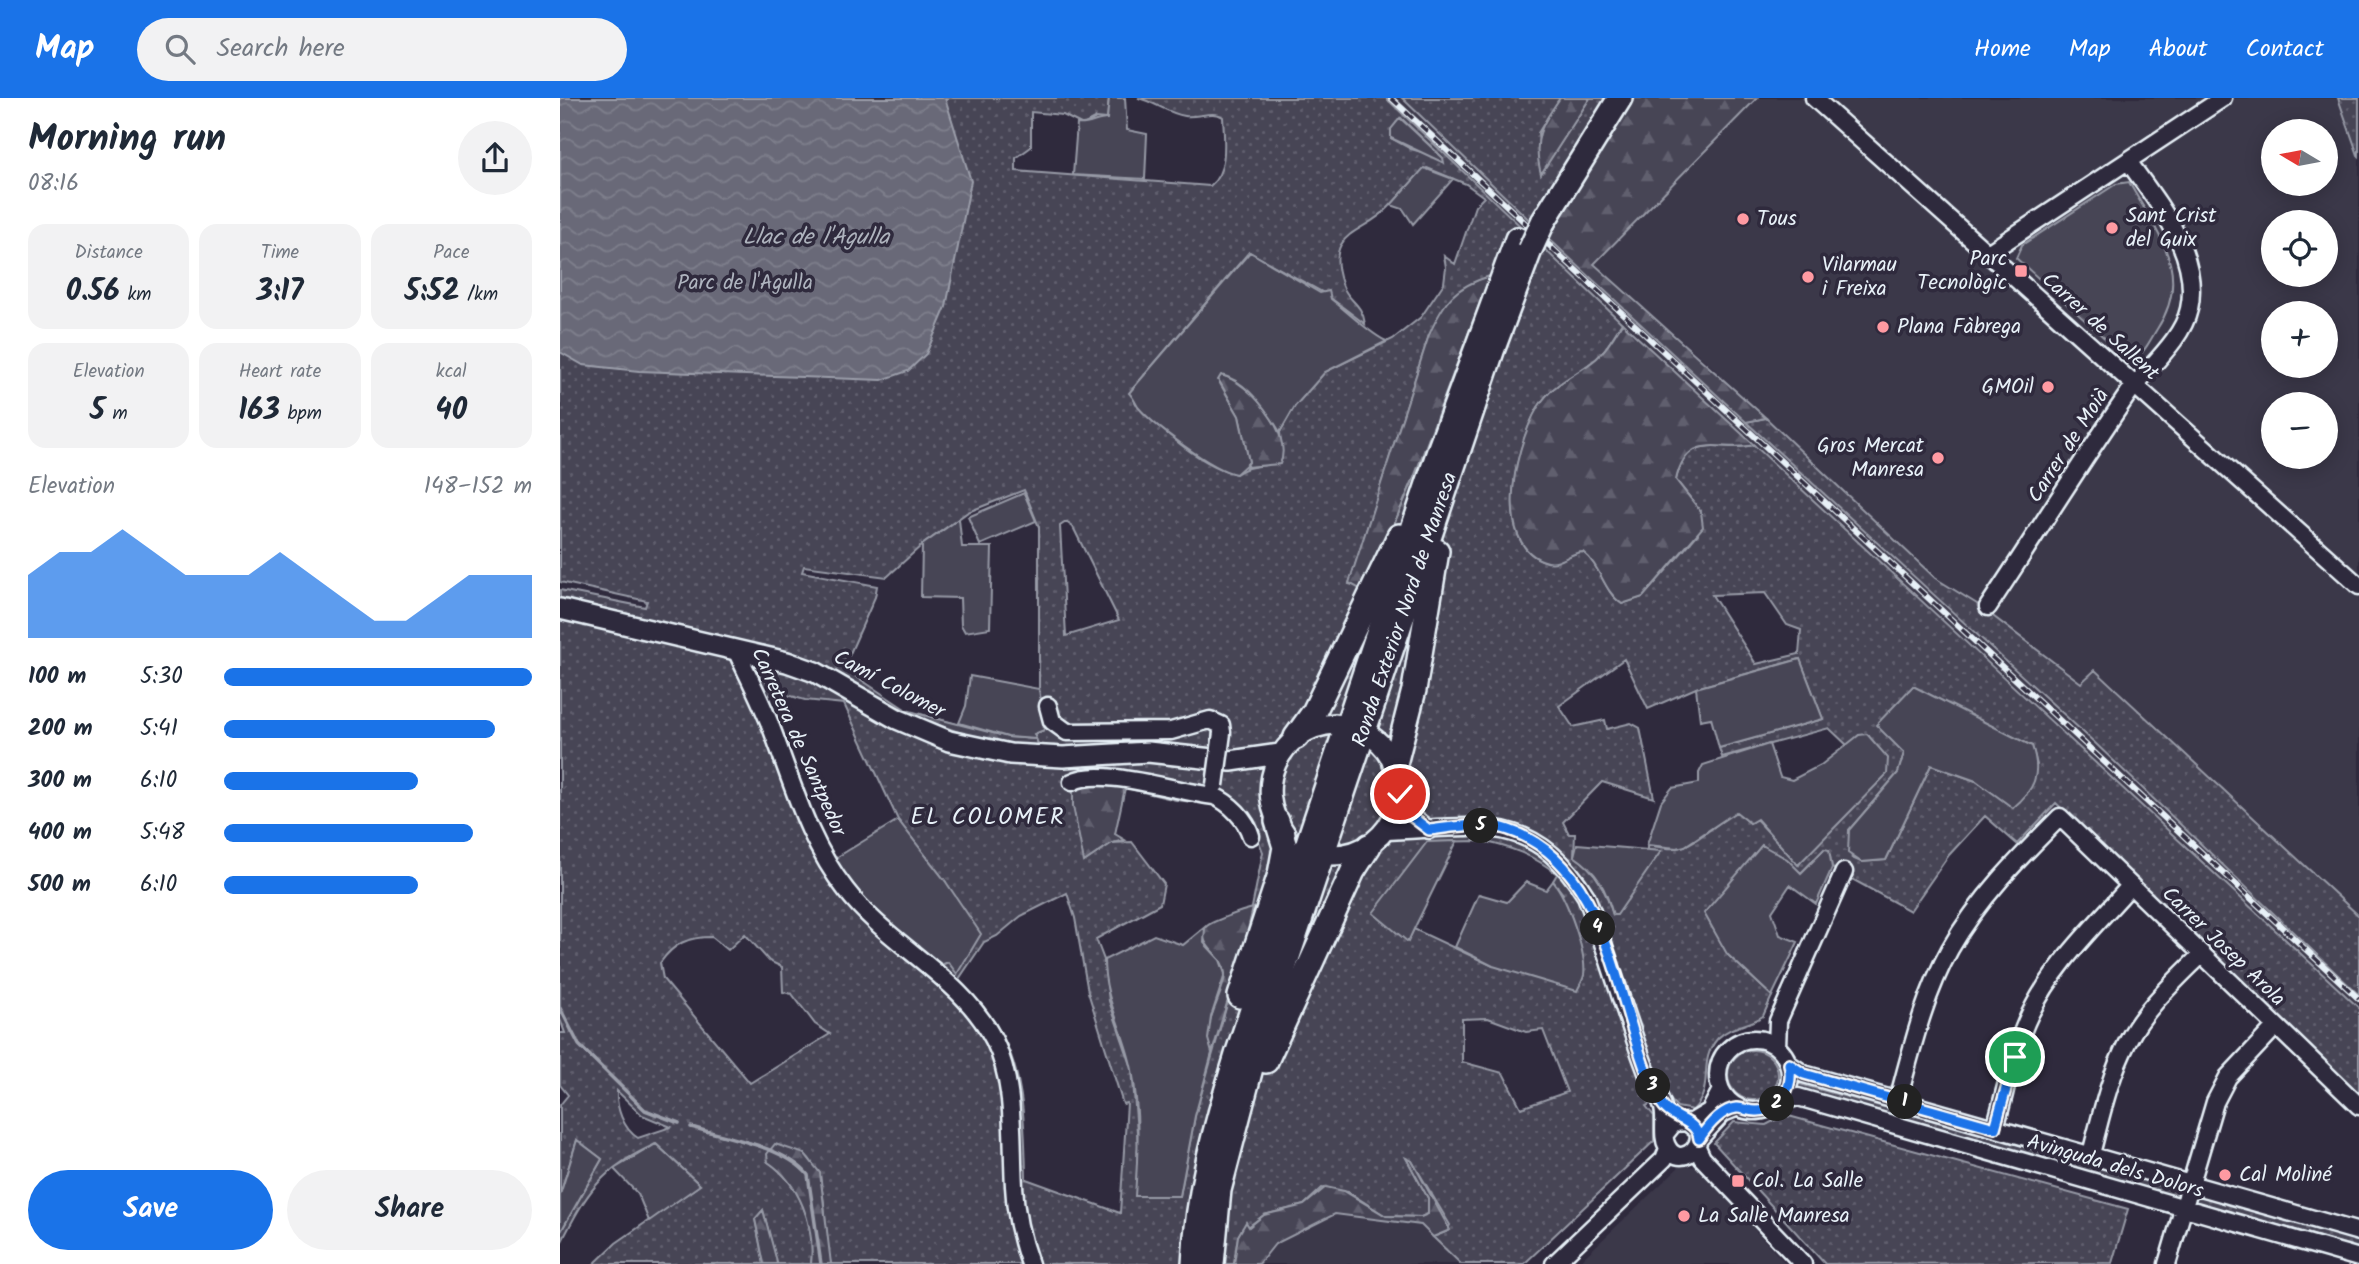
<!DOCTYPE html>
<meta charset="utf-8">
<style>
:root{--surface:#fff;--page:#f2f2f3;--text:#1f2937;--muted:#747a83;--accent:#1a73e8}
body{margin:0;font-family:Kalam,sans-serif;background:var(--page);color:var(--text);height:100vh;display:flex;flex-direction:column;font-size:26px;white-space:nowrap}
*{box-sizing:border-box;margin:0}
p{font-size:23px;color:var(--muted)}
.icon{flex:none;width:38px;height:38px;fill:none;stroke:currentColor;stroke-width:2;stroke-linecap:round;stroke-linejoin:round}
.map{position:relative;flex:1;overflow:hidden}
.panel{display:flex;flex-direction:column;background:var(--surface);width:560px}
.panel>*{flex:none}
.needle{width:46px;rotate:280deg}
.fabs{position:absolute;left:1701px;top:21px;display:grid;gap:14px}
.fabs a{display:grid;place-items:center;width:77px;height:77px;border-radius:50%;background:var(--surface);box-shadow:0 4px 18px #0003;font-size:35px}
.pin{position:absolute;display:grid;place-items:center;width:60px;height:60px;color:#fff;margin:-30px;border:4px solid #fff;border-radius:50%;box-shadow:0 2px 7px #0007}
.km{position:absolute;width:35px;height:35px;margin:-18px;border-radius:50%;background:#222;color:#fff;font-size:19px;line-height:35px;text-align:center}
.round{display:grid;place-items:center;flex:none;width:74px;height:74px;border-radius:37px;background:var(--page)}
.head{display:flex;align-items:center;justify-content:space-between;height:119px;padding:0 28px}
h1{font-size:38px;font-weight:700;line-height:52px}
.stats{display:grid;grid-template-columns:repeat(3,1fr);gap:10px;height:119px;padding:7px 28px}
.stats div{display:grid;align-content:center;border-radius:18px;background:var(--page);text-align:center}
.stats b{font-size:30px;font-weight:700}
.stats small{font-size:19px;font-weight:400}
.stats p{font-size:19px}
.chart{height:196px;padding:14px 28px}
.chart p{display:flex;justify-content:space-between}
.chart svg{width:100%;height:126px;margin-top:7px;fill:var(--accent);opacity:.7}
.primary-button{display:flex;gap:14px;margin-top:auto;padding:14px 28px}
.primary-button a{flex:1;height:80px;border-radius:42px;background:var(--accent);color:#fff;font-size:28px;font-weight:700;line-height:80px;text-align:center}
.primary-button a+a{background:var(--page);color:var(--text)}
ul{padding:0 28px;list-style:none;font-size:23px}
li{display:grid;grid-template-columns:112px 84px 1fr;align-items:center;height:52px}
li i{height:18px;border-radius:9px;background:var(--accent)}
header{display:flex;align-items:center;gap:42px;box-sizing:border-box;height:98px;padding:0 35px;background:var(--accent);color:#fff}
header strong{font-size:33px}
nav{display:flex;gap:38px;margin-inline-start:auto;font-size:24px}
.search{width:490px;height:63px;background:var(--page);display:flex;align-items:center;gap:18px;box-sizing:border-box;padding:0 24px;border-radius:38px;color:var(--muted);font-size:26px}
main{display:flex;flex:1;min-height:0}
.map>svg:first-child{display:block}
.built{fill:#3b3749;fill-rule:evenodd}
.grass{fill:url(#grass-dots);stroke:#979aa6;stroke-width:2;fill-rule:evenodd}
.forest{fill:url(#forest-firs);stroke:#979aa6;stroke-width:2}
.garden{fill:#464455;stroke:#979aa6;stroke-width:2}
.water{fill:url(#water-waves);stroke:#9c9fab;stroke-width:2}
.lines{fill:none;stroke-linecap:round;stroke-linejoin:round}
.stream{stroke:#9c9fab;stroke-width:3.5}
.minor-casing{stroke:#e8f1f8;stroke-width:21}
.major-casing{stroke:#e8f1f8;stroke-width:24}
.highway-casing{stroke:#e8f1f8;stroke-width:28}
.minor{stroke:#2f2a3d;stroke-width:16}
.major{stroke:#2f2a3d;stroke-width:19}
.highway{stroke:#2f2a3d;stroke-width:23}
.rail-casing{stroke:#e8f1f8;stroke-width:6}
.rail{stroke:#2f2a3d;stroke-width:3.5;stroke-dasharray:10;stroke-linecap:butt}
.minor-bridge-casing{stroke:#e8f1f8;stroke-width:21;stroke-linecap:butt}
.highway-bridge-casing{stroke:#e8f1f8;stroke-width:28;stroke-linecap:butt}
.minor-bridge{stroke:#2f2a3d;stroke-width:16}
.highway-bridge{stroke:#2f2a3d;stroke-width:23}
.route-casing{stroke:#fff;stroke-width:14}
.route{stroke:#1a73e8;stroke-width:9}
.poi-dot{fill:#ff9aa2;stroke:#2f2a3d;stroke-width:2.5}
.labels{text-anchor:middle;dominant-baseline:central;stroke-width:7;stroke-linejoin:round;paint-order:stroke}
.poi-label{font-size:21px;fill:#e8f1f8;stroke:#2f2a3d;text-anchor:start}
.park-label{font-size:21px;fill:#afb4bf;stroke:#2f2a3d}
.street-label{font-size:21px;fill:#e8f1f8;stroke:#2f2a3d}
.water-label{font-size:23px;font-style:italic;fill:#afb4be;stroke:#2f2a3d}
.neighbourhood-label{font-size:23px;letter-spacing:2px;fill:#e8f1f8;stroke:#2f2a3d}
</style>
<header>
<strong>Map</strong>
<div class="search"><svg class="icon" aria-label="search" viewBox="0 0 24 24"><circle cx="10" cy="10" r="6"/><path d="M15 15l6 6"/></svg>Search here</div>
<nav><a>Home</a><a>Map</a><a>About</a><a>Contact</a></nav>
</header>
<main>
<section class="panel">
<div class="head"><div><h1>Morning run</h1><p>08:16</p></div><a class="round"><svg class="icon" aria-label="share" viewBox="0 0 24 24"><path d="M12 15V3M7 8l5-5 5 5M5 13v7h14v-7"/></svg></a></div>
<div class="stats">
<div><p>Distance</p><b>0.56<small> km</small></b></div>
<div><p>Time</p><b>3:17</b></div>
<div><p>Pace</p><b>5:52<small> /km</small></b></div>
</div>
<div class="stats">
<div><p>Elevation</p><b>5<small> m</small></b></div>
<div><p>Heart rate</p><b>163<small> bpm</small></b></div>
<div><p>kcal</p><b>40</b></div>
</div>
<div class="chart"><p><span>Elevation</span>148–152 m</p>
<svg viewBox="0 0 160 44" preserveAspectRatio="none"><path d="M0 44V22L10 14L20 14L30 6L40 14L50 22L60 22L70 22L80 14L90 22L100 30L110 38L120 38L130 30L140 22L150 22L160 22V44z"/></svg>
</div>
<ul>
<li><b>100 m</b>5:30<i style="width:100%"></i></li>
<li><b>200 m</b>5:41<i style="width:88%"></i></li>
<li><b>300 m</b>6:10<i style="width:63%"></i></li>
<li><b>400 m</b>5:48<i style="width:81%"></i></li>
<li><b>500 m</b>6:10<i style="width:63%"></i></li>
</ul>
<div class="primary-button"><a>Save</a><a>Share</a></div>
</section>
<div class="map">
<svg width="1799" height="1166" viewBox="0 0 1799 1166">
<defs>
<pattern id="grass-dots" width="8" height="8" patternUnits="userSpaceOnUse" patternTransform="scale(1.75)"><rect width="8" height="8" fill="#464455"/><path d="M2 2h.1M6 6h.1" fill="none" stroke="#615f6e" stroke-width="1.8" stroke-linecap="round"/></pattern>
<pattern id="forest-firs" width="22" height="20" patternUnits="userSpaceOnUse" patternTransform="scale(1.75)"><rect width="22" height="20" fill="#464455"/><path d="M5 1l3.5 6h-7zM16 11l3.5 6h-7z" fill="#615f6e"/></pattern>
<pattern id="water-waves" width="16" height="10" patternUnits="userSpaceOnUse" patternTransform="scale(1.75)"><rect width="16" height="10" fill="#696978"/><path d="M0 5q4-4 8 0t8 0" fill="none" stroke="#7e7f8c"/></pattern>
</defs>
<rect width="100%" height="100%" fill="#2f2a3d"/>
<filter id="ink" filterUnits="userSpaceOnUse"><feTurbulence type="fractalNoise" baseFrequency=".0143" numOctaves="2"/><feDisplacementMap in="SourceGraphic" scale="14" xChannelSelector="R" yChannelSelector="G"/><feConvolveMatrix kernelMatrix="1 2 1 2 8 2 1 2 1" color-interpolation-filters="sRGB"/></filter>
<g filter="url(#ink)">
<path class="built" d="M826 0H842L1024 175 1535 645 1799 897V910L1098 260Z
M1197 0H1799V818L1534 572 1521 585 1417 506 1375 480 1152 269 1034 166ZM1713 33H1766V86H1713ZM1713 124H1766V177H1713ZM1713 215H1766V268H1713ZM1713 306H1766V359H1713Z
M1121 1067 1137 1069 1226 1166H1017Z
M775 1116 861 1127 901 1166H699L715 1146Z"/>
<path class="grass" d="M0 0H549L547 21 536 20 523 27 503 17 471 14V49L456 60V73L650 88C669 73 664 40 663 19 653 12 637 20 625 18 607 15 595 4 578 0H826L1062 225C1054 237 1048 250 1037 260 1020 275 997 283 983 302 958 335 928 449 987 464 999 466 1011 454 1023 454 1041 468 1043 493 1062 506L1083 499 1138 436 1136 407 1116 382C1128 331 1161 355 1194 347L1799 910V997L1496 705 1457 746 1425 718 1389 757 1350 813 1272 770 1270 758 1264 751 1241 775 1202 747 1176 779 1167 856 1212 898 1203 918C1189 928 1171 927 1158 940 1136 965 1156 988 1133 1012L1117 1009 1106 997 1086 1008 1094 1018V1043L964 1166H901L873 1139 886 1134 890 1127 852 1063 847 1061 868 1100V1116L861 1119 826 1118 788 1094 762 1090 744 1107 704 1117 688 1129 686 1125 678 1138 674 1166H271C262 1132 271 1081 245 1056L208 1064C240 1086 256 1128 251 1166H217L203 1112 195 1121 204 1166H34L56 1145 140 1087 96 1046C41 1070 26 1095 0 1147V1135L42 1061 17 1042 0 1097V1007L8 997 0 987V935H5L0 921V492L85 509 87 503 0 484ZM841 20 883 60 851 51 831 40ZM867 70 906 86 924 99 915 108 895 166 884 158 886 169 884 185 861 219 833 241 765 274 735 308 720 334 722 361C704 372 693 364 676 376 636 365 592 326 570 294L689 154 764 195 805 226C802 204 788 204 782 186 764 131 802 138 829 109 842 96 852 82 867 70ZM930 178 853 382 806 490 789 486 869 237ZM464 392 479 429V591L485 627 484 632 474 636 479 649 339 610 345 611 279 567 288 560 315 499 317 488 242 474 244 468 327 479 362 447 408 414ZM506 424 513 429 559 522 506 538 500 428ZM1205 495 1227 527 1241 532 1239 556 1196 566 1152 497ZM1064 561 1088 611 1136 590 1240 561 1263 621 1159 650 1162 659 1269 630 1288 648 1299 637H1309L1239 767 1196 721 1190 725 1176 713C1159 723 1133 749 1115 750 1106 751 1096 748 1087 747V752L1100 753 1053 817C1045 791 1037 773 1014 758L1015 736H1009L1003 724 1042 684 1094 700 1080 630 1071 625 1047 631 1045 622 1013 629 999 608ZM213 593 245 602 284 606 338 722 386 784 397 875 388 864 381 867C322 819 275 778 245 705 231 669 228 635 207 600ZM1437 631 1472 648 1477 667 1441 699 1416 683 1371 667 1326 762 1301 764 1292 760 1289 732 1338 675 1344 655ZM541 684 616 702 658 707 696 736 703 754 686 840 689 847 676 875 635 1018 620 1098 576 1097 578 1047 572 970 549 903 544 862 536 841 600 806 604 786 572 744 552 745 525 763ZM921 743C951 749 973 757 997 776L993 783 1003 796 933 868 854 831 847 843 867 744ZM507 795 515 820 528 894 563 1006 567 1005 560 1115 466 1081C465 1030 465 968 434 924 424 909 408 898 397 884L424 844 437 838 461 818ZM185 836 209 863 222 869 223 894 232 896 255 926 270 936 190 985 103 881 100 865C114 845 128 839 152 839L168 852ZM928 920 966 934 983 932 1007 994 961 1010 943 975 902 964V921ZM57 993 82 1017 111 1029 78 1040C63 1031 56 1009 57 993Z
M842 0H1000L978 35 981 75 1030 0H1075L1058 20 986 138Z
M1778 0H1799V58L1798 57Z
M1206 320 1375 480 1417 506 1521 585 1535 572 1799 818V897L1535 645 1186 324Z
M1168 977a25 25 0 1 1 50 0a25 25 0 1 1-50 0Z
M1236 985 1616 1089 1619 1098 1614 1099 1239 992Z
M1225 1017 1568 1111 1552 1165 1265 1166 1154 1045 1174 1024 1206 1027Z
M1638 1096 1799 1141V1150L1636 1104 1632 1102 1633 1097Z"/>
<path class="forest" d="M1000 0H1030L981 76C972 41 981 28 1000 0Z
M1075 0H1197L1034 166 1206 320 1186 324 986 138 1058 20Z
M930 178 853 382 806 490 800 491 789 485 869 237C884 203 894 189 930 178Z
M1062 225 1194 347C1162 355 1127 331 1116 382L1141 414 1143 429 1083 499 1062 506C1043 493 1041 468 1023 454 1010 454 1001 467 988 464 928 450 957 335 983 302 997 283 1020 275 1037 260 1048 250 1055 237 1062 225Z
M661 277C690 284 734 336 720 366L686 369 689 364 679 318 658 281Z
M336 610 448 639 476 641 479 649C427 648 384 629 336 610Z
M541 684 565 690 555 736 565 742 552 745 524 764 513 708V692Z
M693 810 686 840 689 847 676 875 652 955C637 931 663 901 665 877 666 858 637 849 645 830 648 824 685 812 693 810Z
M215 1046 245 1056 260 1075 271 1166H251C255 1128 240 1085 208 1064L207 1056Z
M846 1060 852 1063 890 1132 873 1139 861 1127 775 1116 715 1146 699 1166H674L678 1138 686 1124 689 1129 704 1117 744 1107 766 1089 784 1093 826 1118 861 1119 868 1116V1100Z
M203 1112 216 1160 217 1166H204L195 1121Z"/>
<path class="garden" d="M549 0H565L567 32 587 36 585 81 513 77 517 26C528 28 536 21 547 21Z
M840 20 883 60 884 65 831 40V31Z
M864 70 893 81 853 126 843 111 831 107Z
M1569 84C1596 134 1634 175 1597 231 1589 244 1584 257 1570 263L1456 160 1462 147 1556 86Z
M690 154 760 195 769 193 771 201C783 210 816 241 827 243L765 274 735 308 720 334C708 314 686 282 661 277L658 282 679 318 689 364 676 376C653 372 593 327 578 309 575 304 573 299 569 295Z
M464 395 476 423 420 447 408 419Z
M399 421 402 449H432L430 530 405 534 401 527 400 500 361 499 362 447Z
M1240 561 1263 621 1159 650 1151 620 1140 622 1136 590Z
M410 578 479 591 484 632 474 636 476 641 448 639 399 625 406 608Z
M1353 588 1472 648C1482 676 1474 692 1453 710L1416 683 1371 667 1326 762 1301 764 1288 755 1289 732 1338 675 1344 655 1316 627Z
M1307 636 1328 660 1327 676 1238 767 1197 721 1190 725 1176 714 1125 748 1117 750 1087 747 1101 704 1112 690 1139 685V675L1143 667 1209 646 1220 679 1232 682 1261 667 1299 637Z
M338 722 386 784 421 836 397 876 388 864 381 867C340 833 303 806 274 761Z
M897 743 854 831 848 844 813 815 867 744Z
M1017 746 1101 753 1057 817H1053C1046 791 1037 773 1014 758Z
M1202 747 1227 761 1241 775 1265 751 1269 752 1272 770 1256 806 1230 787 1212 814 1220 837 1238 844 1212 898 1167 856 1144 815Z
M993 783C1007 800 1027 855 1024 877 1023 883 1019 888 1017 893L933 868 895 849 919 796 947 804 966 784 986 792Z
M645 829 644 845 660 862 665 876 651 919 648 941 652 955 635 1018 620 1098H575C578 1056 580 1014 572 972 565 934 544 902 544 862L594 837 623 847Z
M17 1042 42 1061 0 1135V1097Z
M96 1046 140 1087 89 1123 78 1096 54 1071Z"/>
<path class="water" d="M0 0H385L411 83 386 209 366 256 348 273 322 282 79 273 23 267 0 254Z"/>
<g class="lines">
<path class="stream" d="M0 910 19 947 85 1012 119 1025
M131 1029C165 1039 226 1049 248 1077L261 1166"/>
<defs>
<path id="minor" d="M1254 0 1799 488
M1428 155 1663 0
M1428 509C1475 438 1520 366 1568 296 1587 270 1622 243 1629 211 1641 156 1597 104 1568 63
M176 552C188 578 201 603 211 629 233 686 248 744 286 792 329 848 402 879 434 942 456 987 451 1040 454 1088 455 1115 461 1141 470 1166
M488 608 492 623 507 634 611 633 650 622 661 627 662 635
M512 684C540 668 617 694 654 698 670 705 686 721 691 738
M839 702 852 719 869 732
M825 733C913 730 972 710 1026 798 1049 857 1065 918 1088 977 1092 987 1098 996 1102 1006 1107 1019 1101 1037 1107 1048 1117 1069 1144 1053 1138 1033L1127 1024 1114 1025 1106 1035
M1158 977a36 36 0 1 1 72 0a36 36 0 1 1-72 0Z
M1217 949 1218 923 1284 774
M1229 966 1244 976 1799 1134
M1338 1002C1352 950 1364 898 1390 851 1419 800 1459 760 1500 719L1799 1008
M1218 1004 1238 999 1799 1160
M1130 1025 1150 1013 1161 992
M1435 1030C1446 992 1453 951 1470 916 1494 866 1534 829 1570 788
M1139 1041 1163 1015 1178 1009
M1137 1049 1142 1060 1243 1166
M1531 1056C1541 1018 1549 979 1568 943 1585 910 1615 883 1641 857
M994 1166 1104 1061 1108 1051
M1607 1166 1655 1004 1668 979 1715 929"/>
<path id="major" d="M0 511 227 564 255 574 337 621 389 643 450 656 503 659 588 654 671 663 720 656
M725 735C691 691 719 629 775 626
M772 757C837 757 864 676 811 638"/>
<g id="highway">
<path d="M983 124 1060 0"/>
<path d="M736 639 754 614 839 438"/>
<path d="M835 666 854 592 877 453"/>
<path d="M680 898 720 776 725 749 717 723"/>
<path d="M706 963 793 773 809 748"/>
<path d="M634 1166C637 1093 656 1026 677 957L880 350 957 141"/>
<path id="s1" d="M652 1166 659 1092 693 962 932 253 970 152"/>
</g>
</defs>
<use href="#minor" class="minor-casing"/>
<use href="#major" class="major-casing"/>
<use href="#highway" class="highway-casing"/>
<use href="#minor" class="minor"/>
<use href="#major" class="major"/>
<use href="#highway" class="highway"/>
<defs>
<path id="rail" d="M831 0 1799 901"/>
</defs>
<use href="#rail" class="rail-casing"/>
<use href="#rail" class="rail"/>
<defs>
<path id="minor-bridge" d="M655 687 662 635"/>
<path id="highway-bridge" d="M970 152 983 124"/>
</defs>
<use href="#minor-bridge" class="minor-bridge-casing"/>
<use href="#highway-bridge" class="highway-bridge-casing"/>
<use href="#minor-bridge" class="minor-bridge"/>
<use href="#highway-bridge" class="highway-bridge"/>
</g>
</g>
<g class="lines" filter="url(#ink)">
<defs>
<path id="route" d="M840 696 839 702 852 719 869 732C895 729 924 723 949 732 1046 764 1055 896 1088 978 1092 988 1098 1003 1106 1011 1117 1022 1137 1023 1139 1041 1147 1029 1161 1012 1176 1010 1182 1009 1190 1014 1197 1013 1222 1012 1234 988 1229 966L1244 976 1435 1030 1455 959"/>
</defs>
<use href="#route" class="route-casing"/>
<use href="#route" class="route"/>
</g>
<g class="poi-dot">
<circle cx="1183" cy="121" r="7"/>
<circle cx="1552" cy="130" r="7"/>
<rect x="1454" y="166" width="14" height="14" rx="3.5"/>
<circle cx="1248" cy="179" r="7"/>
<circle cx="1323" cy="229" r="7"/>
<circle cx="1488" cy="289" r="7"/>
<circle cx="1378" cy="360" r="7"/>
<circle cx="1665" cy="1077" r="7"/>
<rect x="1171" y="1076" width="14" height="14" rx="3.5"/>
<circle cx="1124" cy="1118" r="7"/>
</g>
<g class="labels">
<g class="poi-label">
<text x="1566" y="118">Sant Crist<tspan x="1566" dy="24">del Guix</tspan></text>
<text x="1197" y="121">Tous</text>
<text x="1447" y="161" text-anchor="end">Parc<tspan x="1447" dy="24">Tecnològic</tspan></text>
<text x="1262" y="167">Vilarmau<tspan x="1262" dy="24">i Freixa</tspan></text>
<text x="1337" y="229">Plana Fàbrega</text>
<text x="1474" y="289" text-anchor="end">GMOil</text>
<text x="1364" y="348" text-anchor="end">Gros Mercat<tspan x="1364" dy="24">Manresa</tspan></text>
<text x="1679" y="1077">Cal Moliné</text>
<text x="1192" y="1083">Col. La Salle</text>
<text x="1138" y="1118">La Salle Manresa</text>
</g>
<g class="park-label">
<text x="185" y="185">Parc de l'Agulla</text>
</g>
<g class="street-label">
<text transform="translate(1540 229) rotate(42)">Carrer de Sallent</text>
<text transform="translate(1509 348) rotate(-57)">Carrer de Moià</text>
<text stroke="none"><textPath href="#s1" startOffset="684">Ronda Exterior Nord de Manresa</textPath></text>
<text transform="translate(329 587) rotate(28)">Camí Colomer</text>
<text transform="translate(238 644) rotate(66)">Carretera de Santpedor</text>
<text transform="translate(1663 849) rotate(44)">Carrer Josep Arola</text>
<text transform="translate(1555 1069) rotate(16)">Avinguda dels Dolors</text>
</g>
<g class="water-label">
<text x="256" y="140">Llac de l'Agulla</text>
</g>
<g class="neighbourhood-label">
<text x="428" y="720">EL COLOMER</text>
</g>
</g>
</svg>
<div class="fabs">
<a><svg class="needle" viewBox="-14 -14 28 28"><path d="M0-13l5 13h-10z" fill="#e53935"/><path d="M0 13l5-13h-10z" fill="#747a83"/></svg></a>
<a><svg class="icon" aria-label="locate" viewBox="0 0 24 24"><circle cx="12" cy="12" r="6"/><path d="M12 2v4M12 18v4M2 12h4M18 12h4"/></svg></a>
<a>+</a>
<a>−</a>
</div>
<div class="pin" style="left:1455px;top:959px;background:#1e9e55"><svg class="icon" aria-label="arrive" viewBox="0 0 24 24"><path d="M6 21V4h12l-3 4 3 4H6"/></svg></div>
<div class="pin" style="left:840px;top:696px;background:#d93025"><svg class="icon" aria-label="check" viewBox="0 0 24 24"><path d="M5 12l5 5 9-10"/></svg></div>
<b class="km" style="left:1345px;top:1004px">1</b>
<b class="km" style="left:1217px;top:1006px">2</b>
<b class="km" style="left:1093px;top:988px">3</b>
<b class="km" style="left:1038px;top:830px">4</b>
<b class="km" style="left:921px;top:728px">5</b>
</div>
</main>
